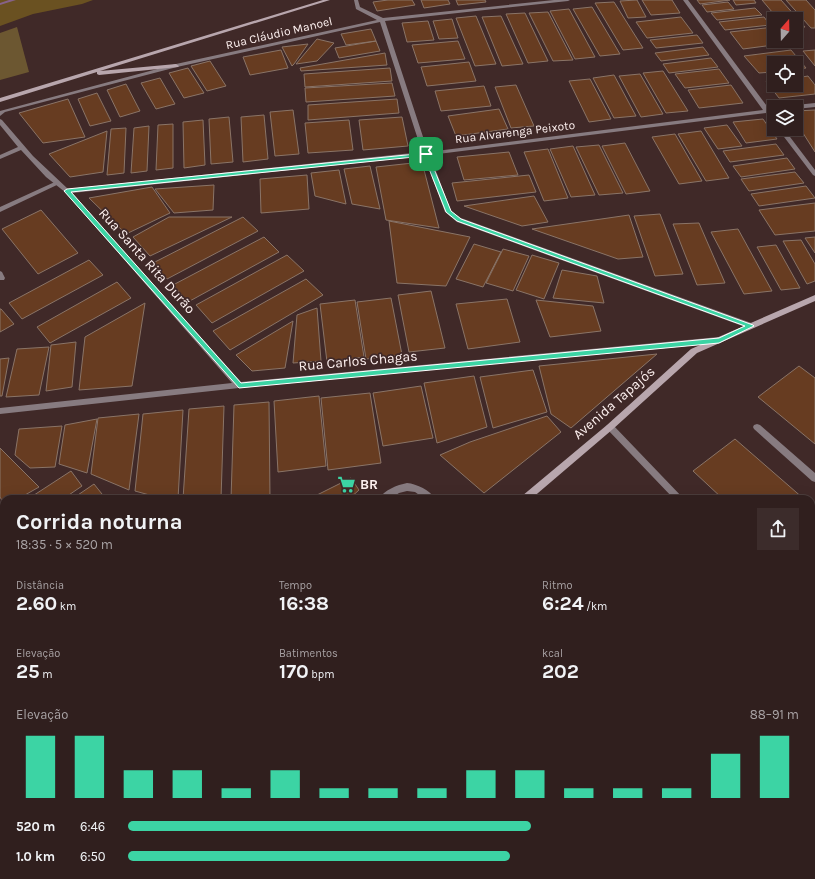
<!DOCTYPE html>
<html lang="pt">
<meta charset="utf-8">
<style>
:root{--surface:#301f1e;--page:#3c2c2b;--text:#f1f3f6;--muted:#a8a2a4;--line:#4b3d3c;--accent:#3cd4a4}
body{margin:0;font-family:Karla,sans-serif;background:var(--page);color:var(--text);height:100vh;display:flex;flex-direction:column;font-size:15px;white-space:nowrap}
*{box-sizing:border-box;margin:0}
p{font-size:13px;color:var(--muted)}
.icon{flex:none;width:22px;height:22px;fill:none;stroke:currentColor;stroke-width:2;stroke-linecap:round;stroke-linejoin:round}
.map{position:relative;flex:1;overflow:hidden}
.sheet{position:absolute;left:0px;top:495px;width:815px;height:384px;display:flex;flex-direction:column;background:var(--surface);border-radius:12px 12px 0 0;box-shadow:0 4px 16px #0002,0 0 0 1px var(--line)}
.sheet>*{flex:none}
.needle{width:26px;rotate:20deg}
.controls{position:absolute;left:767px;top:12px;display:grid;gap:8px}
.controls a{display:grid;place-items:center;width:36px;height:36px;border-radius:0px;background:var(--surface);box-shadow:0 4px 16px #0002,0 0 0 1px var(--line);font-size:20px}
.pin{position:absolute;display:grid;place-items:center;width:34px;height:34px;color:#fff;margin:-17px;border-radius:8px;box-shadow:0 2px 6px #0006}
.round{display:grid;place-items:center;flex:none;width:42px;height:42px;border-radius:0px;background:var(--page)}
.overview{display:flex;align-items:center;justify-content:space-between;height:68px;padding:0 16px}
h1{font-size:22px;font-weight:700;line-height:30px}
.figures{display:grid;grid-template-columns:repeat(3,1fr);gap:6px;height:68px;padding:4px 16px}
.figures div{display:grid;align-content:center}
.figures b{font-size:20px;font-weight:700}
.figures small{font-size:11px;font-weight:400}
.figures p{font-size:11px}
.chart{height:112px;padding:8px 16px}
.chart p{display:flex;justify-content:space-between}
.chart svg{width:100%;height:72px;margin-top:4px;stroke:var(--accent);stroke-width:6}
ul{padding:0 16px;list-style:none;font-size:13px}
li{display:grid;grid-template-columns:64px 48px 1fr;align-items:center;height:30px}
li i{height:10px;border-radius:5px;background:var(--accent)}
.map>svg:first-child{display:block}
.green{fill:#6c5731}
.forest{fill:#6a5121}
.lines{fill:none;stroke-linecap:round;stroke-linejoin:round}
.stream{fill:#866288;fill-rule:evenodd}
.building{fill:#673c21;stroke:#8a7467}
.service{fill:#877b80;fill-rule:evenodd}
.minor{fill:#877b80;fill-rule:evenodd}
.secondary{fill:#b8a6ad;fill-rule:evenodd}
.route{fill:#3cd4a4;stroke:#fff;fill-rule:evenodd}
.labels{text-anchor:middle;dominant-baseline:central;stroke-width:3.5;stroke-linejoin:round;paint-order:stroke}
.far-street-label{font-size:12px;fill:#fdf0ef;stroke:#402928}
.street-label{font-size:14px;fill:#fdf0ef;stroke:#402928}
.poi-label{font-size:14px;font-weight:bold;fill:#fdf0ef;stroke:#402928;text-anchor:start}
</style>
<div class="map">
<svg width="815" height="879" viewBox="0 0 815 879">
<rect width="100%" height="100%" fill="#402928"/>
<path class="green" d="M17 27 29 72 0 80V33Z"/>
<path class="forest" d="M0 0H93L82 4 33 14 0 26Z"/>
<g class="lines">
<path class="stream" d="M9 0H16L0 5V3Z"/>
</g>
<path class="building" d="M388 0H412L415 5 377 11 373 2Z
M421 0H448L450 4 424 8Z
M456 0H485L486 2 458 5Z
M637 0 646 17 628 18 620 1Z
M642 0H672L680 13 651 15Z
M697 0H730L700 4Z
M733 0H754L756 3 736 5Z
M762 0H781L805 27 796 28V19H778Z
M786 0H806L815 10V28H811Z
M614 2 643 48 623 50 595 3Z
M728 2 734 9 707 12 702 5Z
M592 7 620 54 600 56 573 9Z
M755 8 762 15 717 20 711 13Z
M569 9 595 57 575 59 550 11Z
M548 12 573 60 553 61 529 13Z
M525 13 548 61 528 63 506 14Z
M476 16 496 64 475 66 456 18Z
M501 16 523 64 502 66 482 17Z
M681 17 693 33 647 38 636 22Z
M764 17 770 25 725 30 719 22Z
M452 19 458 38 439 39 433 21Z
M428 21 434 40 407 42 402 23Z
M774 27V41H788L789 43 743 49 730 32Z
M371 29 376 41 346 45 341 34Z
M697 35 703 43 656 48 650 40Z
M317 39 334 43 317 61 296 64Z
M376 41 380 51 339 58 335 48Z
M458 41 465 59 418 63 412 45Z
M308 44 294 64 292 66 282 47Z
M703 47 709 55 661 61 655 53Z
M281 50 288 68 250 75 243 57Z
M791 50 806 68 796 69V63H774V72L759 73 744 56Z
M815 50V66L803 51Z
M385 53 387 65 301 71 300 68Z
M711 58 718 67 669 73 663 64Z
M210 61 226 86 207 91 191 66Z
M469 62 476 81 427 86 421 67Z
M188 68 204 93 184 98 169 73Z
M390 68 392 81 305 87 304 74Z
M719 69 729 83 685 88 675 74Z
M663 71 688 111 666 113 643 73Z
M640 74 663 114 641 117 619 76Z
M614 75 636 116 614 118 593 78Z
M808 76 815 85V94L779 98 766 81 774 80V85H796V78Z
M160 78 175 104 156 109 141 83Z
M590 79 611 119 589 122 569 81Z
M392 83 395 96 306 102 305 88Z
M126 84 140 111 120 117 107 90Z
M516 85 534 126 511 128 495 87Z
M731 85 743 103 699 108 688 90Z
M484 86 491 106 441 111 435 91Z
M97 93 111 121 90 126 78 99Z
M68 99 85 137 43 143 19 113Z
M397 99 399 113 308 120V105Z
M499 109 508 129 456 136 448 116Z
M293 110 299 154 275 156 270 112Z
M815 110V152L796 122V111Z
M264 115 268 159 243 162 241 117Z
M229 117 233 162 211 164 209 119Z
M402 117 408 146 363 150 359 120Z
M763 119 777 139 746 143 733 122Z
M203 120 205 165 184 168 183 122Z
M349 120 353 150 308 153 305 123Z
M173 124V168L156 170 158 125Z
M727 125 742 146 718 149 704 128Z
M149 126 147 171 131 173 134 128Z
M126 128 124 173 107 175 111 129Z
M107 131 103 172 70 177 49 154Z
M701 131 729 178 706 181 678 134Z
M675 134 702 181 679 184 652 137Z
M625 143 650 191 626 194 602 146Z
M776 144 784 155 730 162 723 151Z
M599 145 623 193 599 195 576 147Z
M573 146 595 195 571 197 550 149Z
M548 149 568 198 544 201 524 152Z
M509 152 518 175 464 180 457 157Z
M787 158 795 169 741 177 733 166Z
M422 162 439 228 386 220 376 167Z
M370 166 380 209 352 204 344 169Z
M339 170 346 204 315 196 311 173Z
M795 172 804 183 749 191 741 179Z
M307 175 309 209 261 213 260 179Z
M529 175 536 192 457 201 452 183Z
M214 185 213 210 174 213 155 189Z
M806 186 815 198 759 206 751 194Z
M152 187 170 213 126 234 89 198Z
M534 196 548 222 522 226 464 206Z
M815 203V231L775 235 759 210Z
M41 210 78 253 38 274 2 229Z
M660 214 683 274 655 276 634 216Z
M629 215 643 257 618 259 532 229Z
M169 217H232L150 256 133 237Z
M243 217 258 231 167 279 153 263Z
M389 221 470 237 446 286 397 283Z
M699 223 725 283 697 285 673 224Z
M738 229 772 291 744 294 711 232Z
M264 237 279 252 188 302 173 285Z
M815 237V253L805 238Z
M801 240 815 264V281L807 284 783 241Z
M474 244 501 252 483 287 456 279Z
M776 245 800 288 781 290 757 247Z
M503 249 529 256 513 291 486 283Z
M287 255 304 271 212 323 196 305Z
M532 255 559 263 544 299 516 290Z
M89 260 103 275 22 319 9 303Z
M562 270 597 276 604 303 553 298Z
M306 279 323 295 230 350 213 331Z
M117 282 131 298 50 343 37 327Z
M431 291 445 348 409 352 398 295Z
M391 298 402 355 366 359 357 302Z
M507 299 520 342 468 349 456 304Z
M355 300 364 357 327 362 320 304Z
M536 300 593 306 601 331 550 337Z
M145 303 132 386 79 390 85 337Z
M317 308 321 361 293 363 297 315Z
M0 309H1L14 324 0 332Z
M293 321 285 368 252 371 236 355Z
M76 342 72 387 46 391 51 345Z
M49 347 39 395 6 397 17 349Z
M657 354 571 428 551 414 539 366Z
M9 358 2 396H0V359Z
M799 366 815 378V444L758 397Z
M533 370 547 412 493 428 480 377Z
M474 376 487 427 437 443 424 383Z
M421 386 433 438 383 446 373 393Z
M370 393 381 463 328 470 321 398Z
M319 396 326 466 278 472 274 401Z
M269 402 270 499H231L234 405Z
M224 406 221 499H183L189 409Z
M183 410 178 499H164L135 491 143 414Z
M139 414 129 490 91 474 98 418Z
M547 416 561 432 484 493 440 455 470 442Z
M97 419 87 473 59 464 65 425Z
M62 426 55 467 30 468 15 455 19 429Z
M735 439 804 499H723L693 471Z
M0 448 39 487 18 499H4V504L0 497Z
M71 471 82 486 63 499H28Z
M351 478 359 490 349 499H309Z
M94 484 106 499H72Z
M815 554V590L811 586V558Z
M0 601 4 608V631L0 633Z
M4 647V681L0 684V650Z
M811 684 815 688V714L811 718Z
M4 689V726L0 729V692Z
M4 734V794L0 797V737Z
M815 766V799L811 795V771Z
M4 814V830L0 823V817Z
M255 875H323L325 879H249Z
M376 875H390L384 879H378Z"/>
<g class="lines">
<path class="service" d="M57 181 59 182V184L0 212V207Z
M0 271 2 272 5 278 4 280H0Z
M610 424 613 425 684 499H674L607 429 606 427 607 425Z
M757 424 760 425 815 473V482L812 481 754 429 753 427 754 425Z
M407 483C417 484 430 490 435 499H425L415 492 407 491 399 493 390 499H379C384 490 397 485 407 483Z
M811 630 815 633V645L811 642Z
M811 840 815 841V855L811 854Z
M470 875H485L483 879H468Z
M616 875H629L631 879H618Z
M700 875H714L712 879H698Z"/>
<path class="minor" d="M354 0H358L360 7 383 18 554 0H570L568 1 385 21 428 152 763 110 683 0H688L769 109 774 108V112H771L774 116V122L772 121 766 113 430 155 451 211 461 218 754 324 755 326 754 328H748L457 222 445 212 424 156 72 193 241 382 719 337 723 340 719 343 239 388 0 414V408L232 383 65 192 46 177 21 150 0 159V155L18 147 0 125V119L2 120 33 156 68 189 422 152 380 22 177 67 5 112 0 116V111L176 64 377 20 356 9Z
M815 103V107L796 109V107H793L796 105Z
M778 129H784L815 170V176L813 175Z
M0 535 4 538V556L0 558Z"/>
<path class="secondary" d="M323 0H330L100 71 176 64 179 66 178 67 99 75 97 74V72L0 102V98Z
M815 295V301L697 353 613 429 531 499H521L522 496 607 425 691 349Z
M79 875H93L91 879H77Z"/>
</g>
<path class="route" d="M426 153 428 154 451 211 461 219 753 325 754 326 719 343 239 388 64 191 67 189ZM424 156 446 212 457 221 745 326 719 338 241 383 71 192Z"/>
<defs>
<symbol id="supermarket-bare" viewBox="-9 -9 18 18"><path d="M-6-5.5h2.5l.6 2H6L4.5 2H-2.5L-4.4-4H-6ZM-1.5 3.2a1.3 1.3 0 1 0 .1 0ZM3 3.2a1.3 1.3 0 1 0 .1 0Z" fill="#3cd4a4" stroke="#402928" stroke-width="2.5" paint-order="stroke"/></symbol>
</defs>
<g fill-rule="evenodd">
<use href="#supermarket-bare" x="334" y="472" width="25" height="25"/>
</g>
<g class="labels">
<g class="far-street-label">
<text transform="translate(279 33) rotate(-13)">Rua Cláudio Manoel</text>
<text transform="translate(515 132) rotate(-7)">Rua Alvarenga Peixoto</text>
</g>
<g class="street-label">
<text transform="translate(147 261) rotate(48)">Rua Santa Rita Durão</text>
<text transform="translate(358 361) rotate(-5)">Rua Carlos Chagas</text>
<text transform="translate(614 403) rotate(-41)">Avenida Tapajós</text>
</g>
<g class="poi-label">
<text x="360" y="484">BR</text>
</g>
</g>
</svg>
<div class="controls">
<a><svg class="needle" viewBox="-14 -14 28 28"><path d="M0-13l5 13h-10z" fill="#e53935"/><path d="M0 13l5-13h-10z" fill="#a8a2a4"/></svg></a>
<a><svg class="icon" aria-label="locate" viewBox="0 0 24 24"><circle cx="12" cy="12" r="6"/><path d="M12 2v4M12 18v4M2 12h4M18 12h4"/></svg></a>
<a><svg class="icon" aria-label="layers" viewBox="0 0 24 24"><path d="M12 4l9 5-9 5-9-5zM3 14l9 5 9-5"/></svg></a>
</div>
<div class="pin" style="left:426px;top:154px;background:#1e9e55"><svg class="icon" aria-label="arrive" viewBox="0 0 24 24"><path d="M6 21V4h12l-3 4 3 4H6"/></svg></div>
<section class="sheet">
<div class="overview"><div><h1>Corrida noturna</h1><p>18:35 · 5 × 520 m</p></div><a class="round"><svg class="icon" aria-label="share" viewBox="0 0 24 24"><path d="M12 15V3M7 8l5-5 5 5M5 13v7h14v-7"/></svg></a></div>
<div class="figures">
<div><p>Distância</p><b>2.60<small> km</small></b></div>
<div><p>Tempo</p><b>16:38</b></div>
<div><p>Ritmo</p><b>6:24<small> /km</small></b></div>
</div>
<div class="figures">
<div><p>Elevação</p><b>25<small> m</small></b></div>
<div><p>Batimentos</p><b>170<small> bpm</small></b></div>
<div><p>kcal</p><b>202</b></div>
</div>
<div class="chart"><p><span>Elevação</span>88–91 m</p>
<svg viewBox="0 0 160 44" preserveAspectRatio="none"><path d="M5 44V6M15 44V6M25 44V27M35 44V27M45 44V38M55 44V27M65 44V38M75 44V38M85 44V38M95 44V27M105 44V27M115 44V38M125 44V38M135 44V38M145 44V17M155 44V6"/></svg>
</div>
<ul>
<li><b>520 m</b>6:46<i style="width:60%"></i></li>
<li><b>1.0 km</b>6:50<i style="width:57%"></i></li>
</ul>
</section>
</div>
